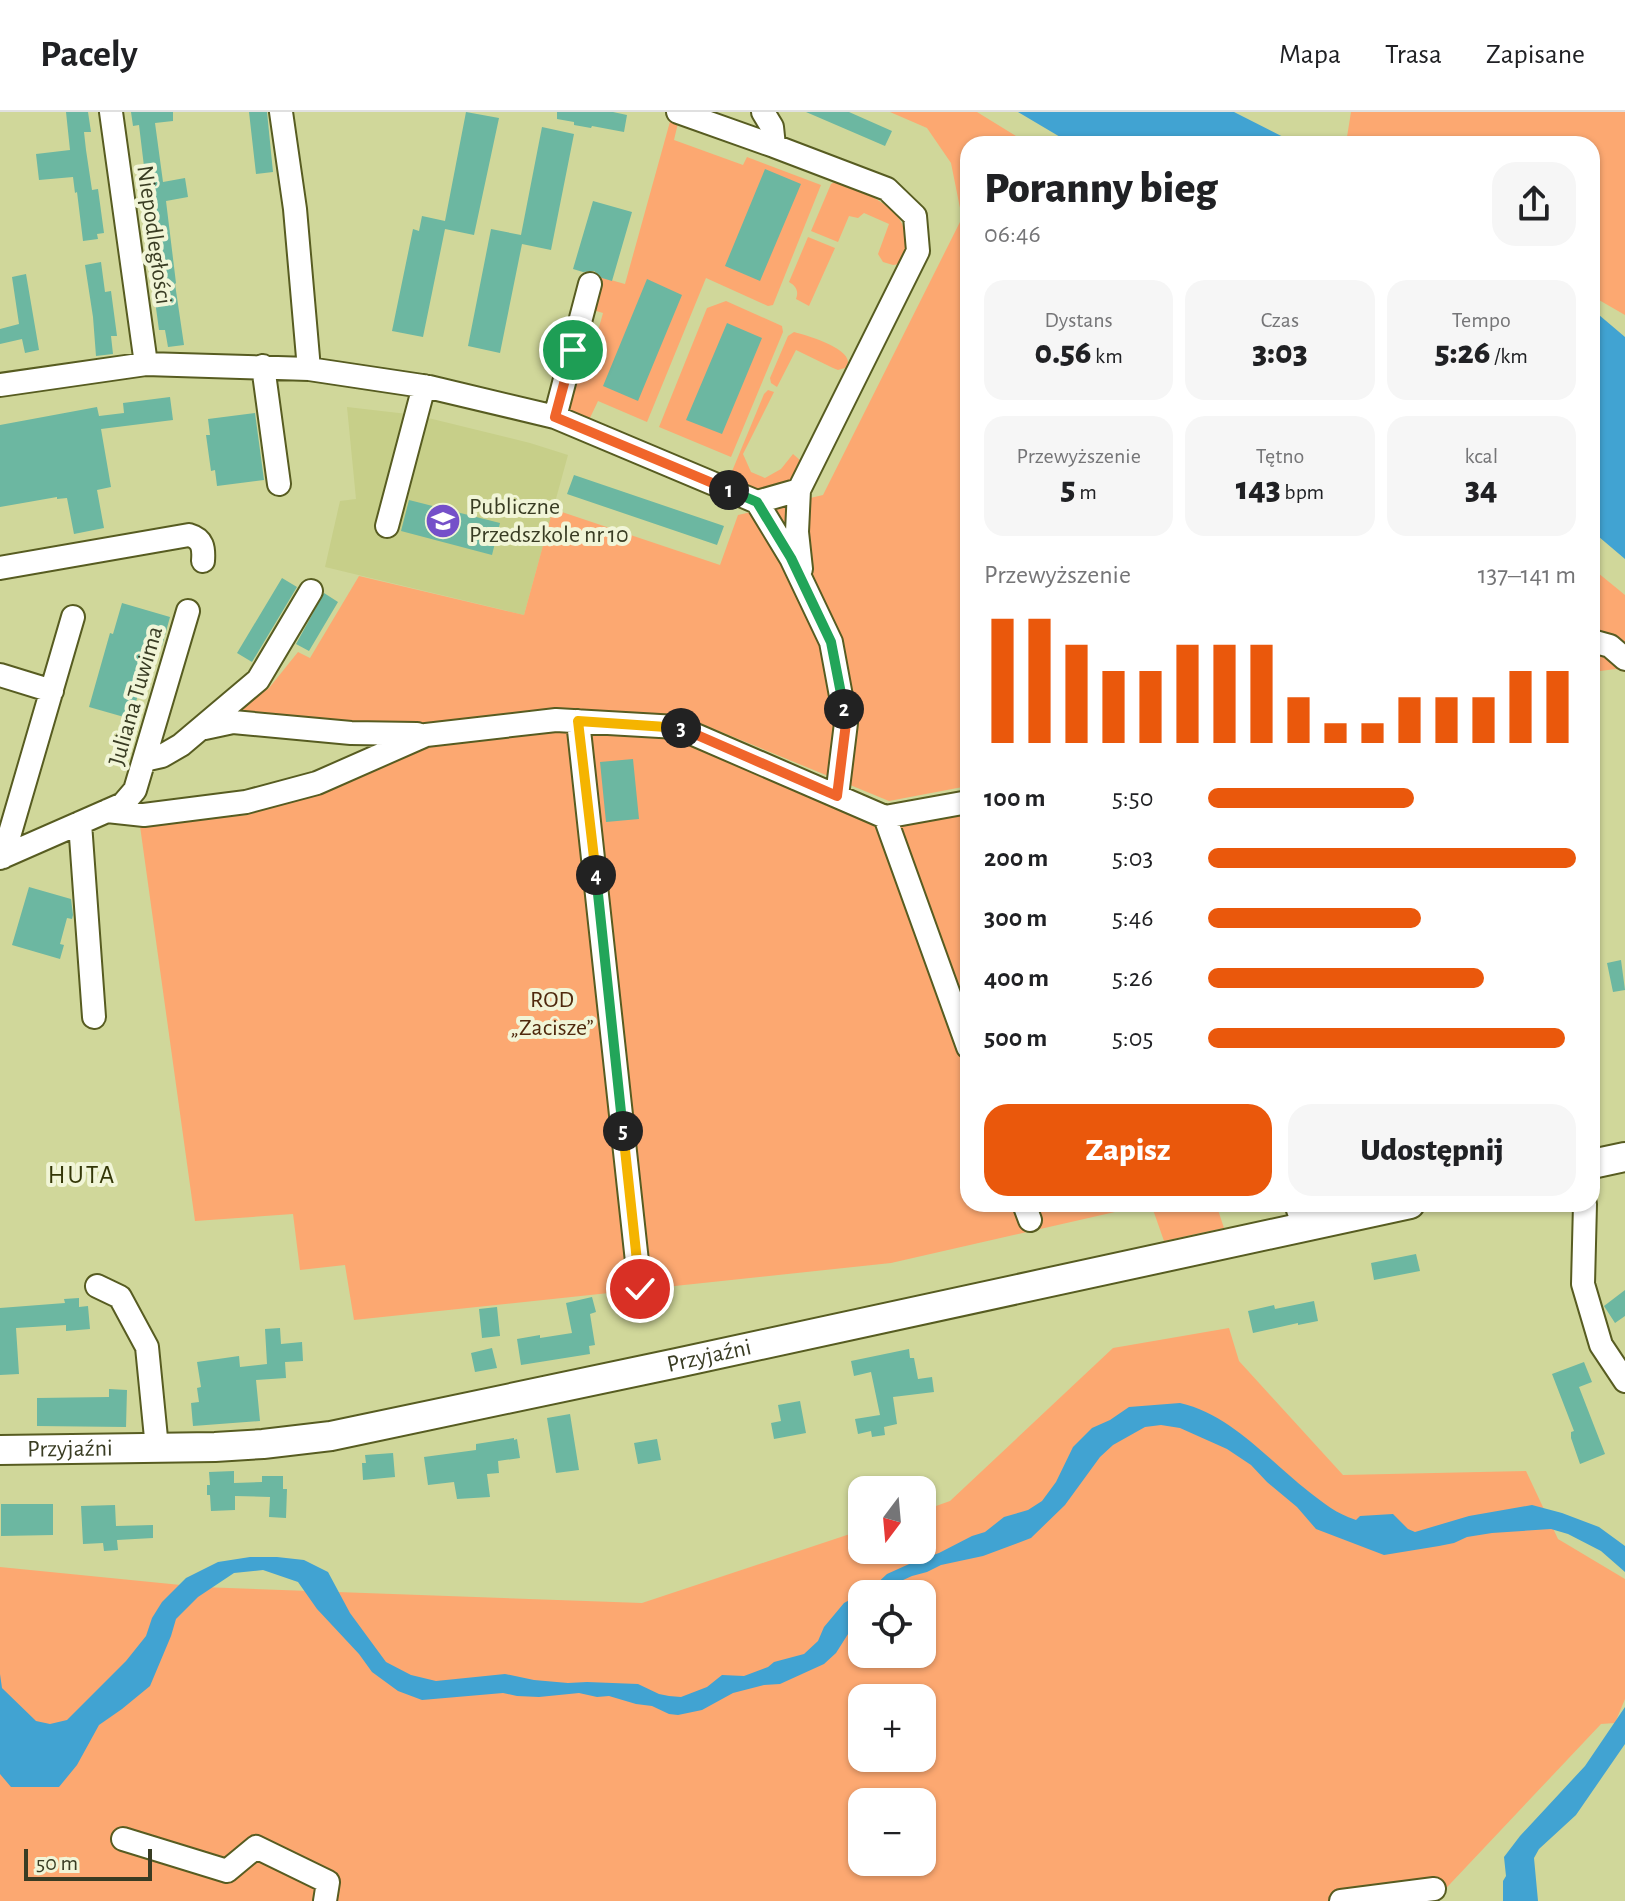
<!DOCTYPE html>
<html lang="pl">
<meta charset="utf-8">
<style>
:root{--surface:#fff;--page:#f6f6f6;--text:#202124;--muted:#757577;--line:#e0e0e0;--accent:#ea580c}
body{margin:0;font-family:"Alegreya Sans",sans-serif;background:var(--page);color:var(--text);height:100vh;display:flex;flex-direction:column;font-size:30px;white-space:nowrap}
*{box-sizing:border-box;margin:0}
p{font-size:26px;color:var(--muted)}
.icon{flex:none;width:44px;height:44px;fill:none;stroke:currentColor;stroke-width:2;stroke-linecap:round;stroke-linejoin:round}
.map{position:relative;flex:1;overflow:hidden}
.side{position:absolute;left:960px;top:24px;width:640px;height:1076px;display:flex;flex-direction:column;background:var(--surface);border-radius:24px;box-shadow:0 2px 6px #0004}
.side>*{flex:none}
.needle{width:52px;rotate:196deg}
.tools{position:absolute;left:848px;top:1364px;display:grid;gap:16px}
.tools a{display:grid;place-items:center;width:88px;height:88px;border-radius:16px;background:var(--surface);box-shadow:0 2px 6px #0004;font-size:40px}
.scale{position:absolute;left:24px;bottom:20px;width:128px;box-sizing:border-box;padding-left:8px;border:4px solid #393c23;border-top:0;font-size:22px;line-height:28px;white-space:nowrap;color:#393c23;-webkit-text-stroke:6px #f1f5d7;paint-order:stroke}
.pin{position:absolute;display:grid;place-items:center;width:68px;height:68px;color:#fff;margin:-34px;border:4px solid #fff;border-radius:50%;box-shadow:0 2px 8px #0007}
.km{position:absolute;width:40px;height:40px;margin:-20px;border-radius:50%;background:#222;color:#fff;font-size:22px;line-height:40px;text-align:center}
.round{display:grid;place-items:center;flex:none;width:84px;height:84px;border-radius:24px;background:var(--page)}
.headline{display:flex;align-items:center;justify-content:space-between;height:136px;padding:0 24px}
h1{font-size:44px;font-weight:800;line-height:60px}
.figures{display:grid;grid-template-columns:repeat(3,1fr);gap:12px;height:136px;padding:8px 24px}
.figures div{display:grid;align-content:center;border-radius:20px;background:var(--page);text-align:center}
.figures b{font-size:34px;font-weight:800}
.figures small{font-size:22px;font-weight:400}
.figures p{font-size:22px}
.chart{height:224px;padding:16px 24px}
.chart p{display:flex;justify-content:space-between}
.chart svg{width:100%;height:144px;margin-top:8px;stroke:var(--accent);stroke-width:6}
.button{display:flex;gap:16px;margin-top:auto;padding:16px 24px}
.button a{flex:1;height:92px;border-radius:24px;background:var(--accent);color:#fff;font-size:32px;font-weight:800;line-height:92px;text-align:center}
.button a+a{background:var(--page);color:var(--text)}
ul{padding:0 24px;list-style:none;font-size:26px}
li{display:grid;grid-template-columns:128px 96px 1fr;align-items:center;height:60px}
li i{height:20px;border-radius:10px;background:var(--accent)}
header{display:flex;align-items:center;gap:48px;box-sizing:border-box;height:112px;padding:0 40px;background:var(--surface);border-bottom:2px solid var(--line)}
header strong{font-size:38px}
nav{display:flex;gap:44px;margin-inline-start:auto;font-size:28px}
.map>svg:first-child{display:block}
.built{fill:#c7cf89}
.green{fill:#fca871;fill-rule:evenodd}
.water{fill:#41a3d2}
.building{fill:#6cb7a1}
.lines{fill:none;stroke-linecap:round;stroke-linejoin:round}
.minor-casing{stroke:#575c21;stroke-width:26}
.major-casing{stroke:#575c21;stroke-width:32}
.minor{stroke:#fff;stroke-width:22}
.major{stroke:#fff;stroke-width:28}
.split-1-casing{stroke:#fff;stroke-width:16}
.split-2-casing{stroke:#fff;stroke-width:16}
.split-3-casing{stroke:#fff;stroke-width:16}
.split-4-casing{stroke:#fff;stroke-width:16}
.split-5-casing{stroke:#fff;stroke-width:16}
.split-6-casing{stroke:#fff;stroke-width:16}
.split-1{stroke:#f0652b;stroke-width:10}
.split-2{stroke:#22a559;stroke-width:10}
.split-3{stroke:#f0652b;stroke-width:10}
.split-4{stroke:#f5b400;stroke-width:10}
.split-5{stroke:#22a559;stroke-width:10}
.split-6{stroke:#f5b400;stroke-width:10}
.labels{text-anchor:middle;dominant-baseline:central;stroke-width:8;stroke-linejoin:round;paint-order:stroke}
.street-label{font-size:24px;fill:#393c23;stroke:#f1f5d7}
.poi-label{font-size:24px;fill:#393c23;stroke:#f1f5d7;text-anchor:start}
.park-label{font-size:24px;fill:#4f290d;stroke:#f1f5d7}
.neighbourhood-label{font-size:26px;letter-spacing:2px;fill:#333607;stroke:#f1f5d7}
</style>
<header>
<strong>Pacely</strong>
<nav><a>Mapa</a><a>Trasa</a><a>Zapisane</a></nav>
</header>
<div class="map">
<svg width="1625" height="1789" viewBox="0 0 1625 1789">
<rect width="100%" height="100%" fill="#d0d79a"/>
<path class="built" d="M347 295 416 303 530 331 568 343 524 503 325 455 340 389 356 387Z"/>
<path class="green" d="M890 0H977L1029 32H968V674L889 689 680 603 555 597 424 614 234 601 269 576 298 540 310 546 359 464 524 503 553 397 720 453 738 403 823 383 962 106 951 51 927 16Z
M1351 0H1625V203L1592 184V32H1358L1347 25Z
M671 6 678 11 674 28 743 53 747 45 821 73 773 193 768 194 706 166 647 310 598 289 589 308 565 298 572 259 586 262 603 201 590 197 600 165 625 172Z
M838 68C876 87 922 101 900 152L893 153 883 150 878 142 889 112 864 101 858 106 849 104 838 130 811 119 831 72Z
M808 125 835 136 809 194 796 187C799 179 796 174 789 170Z
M726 189 782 214 783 220 731 345 659 315 707 196Z
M794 220C805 223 848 235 848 250 848 252 846 254 845 256L838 258 833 256 796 238 777 275 771 271 770 266 788 224Z
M768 278 774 280 743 342 751 360 765 366 781 357 793 342 801 349 794 365 784 373 762 379H753L728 369 764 282Z
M1592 456 1625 483V560L1616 557 1592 560Z
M558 616 676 625 886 714 968 700V1092H1150L891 1151 354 1208 345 1153 300 1158 293 1102 195 1109 140 714 247 703 323 679 431 632Z
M1151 1092H1216L1224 1116 1164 1129Z
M1229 1216 1239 1249 1343 1363 1526 1359 1558 1427 1625 1467V1587L1615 1611 1601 1612 1434 1789H0V1455L201 1475 642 1491 862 1418V1438H922V1399L950 1389 1113 1236ZM862 1482H922V1542H862ZM862 1586H922V1646H862ZM862 1690H922V1750H862Z"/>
<path class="water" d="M1018 0H1234L1297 32H1072Z
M1592 197 1625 225V447L1592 419Z
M1180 1291C1232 1303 1268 1348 1308 1379 1325 1392 1335 1401 1356 1408L1360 1404 1393 1402 1408 1417 1415 1420 1469 1404 1532 1393 1562 1401 1599 1415 1625 1434V1460L1601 1439 1568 1422 1551 1417 1492 1421 1467 1425 1454 1431 1439 1434 1384 1443 1316 1417 1297 1395 1267 1370 1251 1353 1227 1337 1180 1316 1161 1313 1145 1315 1113 1333 1100 1345 1065 1393 1031 1426 983 1444 941 1453 927 1460 912 1464 892 1473 881 1482H862V1500L836 1541 824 1552 780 1572 764 1573 733 1581 702 1598 678 1603 669 1602 652 1594 636 1592 609 1584 597 1585 579 1581 539 1585 517 1584 503 1581 422 1588 398 1579 372 1560 359 1542 317 1497 298 1470 263 1458 234 1461 198 1485 176 1507 171 1524 150 1574 122 1597 99 1613 77 1653 59 1675H11L0 1662V1562L2 1576 36 1609 50 1612 67 1608 126 1549 146 1524 152 1506 162 1490 186 1466 218 1450 250 1445H277L304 1448 328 1460 350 1501 386 1550 411 1563 436 1569 505 1562 534 1568 568 1571 587 1570 638 1572 659 1582 669 1584 681 1585 707 1575 722 1563 744 1564 768 1555 774 1550 804 1542 818 1529 824 1515 844 1491 872 1476 887 1462 918 1448 939 1441 972 1424 985 1420 1004 1405 1028 1398 1042 1389 1056 1370 1073 1335 1092 1316 1110 1308 1129 1295Z
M1625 1595V1632L1576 1703 1539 1737 1534 1746 1538 1789H1503V1769L1506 1764 1504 1745 1520 1724 1585 1654Z"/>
<path class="building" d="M66 0H88L91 20H84L86 38 92 78 98 77 104 121 97 122 98 127 83 129 77 80 75 81 73 65 39 68 36 42 70 38Z
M131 0H173V9L155 11 163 70 185 66 188 85 166 89 176 171 175 172 184 233 168 235 165 218H159L153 174 160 173 152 116H146L143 94 140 71H146L139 13 133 14Z
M249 0H267L273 60 256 62Z
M466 0 499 6 474 123 445 117 423 225 392 219 413 117 419 119 422 104 445 109Z
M557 0H613L627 3 624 20 592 14 591 16 574 13V10L557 7Z
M806 0H849L892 19 885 34Z
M542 15 574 22 551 138 522 132 500 241 468 234 491 117 521 123Z
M765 57 801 72 760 169 725 154Z
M593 89 632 100 612 169 602 166 594 159 583 160 573 157Z
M101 150 105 180 111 179 117 224H111L113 242 96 244 93 205 85 153Z
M26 162 39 238 25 241 22 227 0 232V217L19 212 12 165Z
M647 167 682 183 638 289 603 274Z
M727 211 762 226 722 322 686 308Z
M170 285 173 308 101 317 111 375 97 378 104 416 74 422 67 386 57 387V385L0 395V313L97 295 99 304 124 301 123 291Z
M255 301 264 368 217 374 215 358 211 359 206 323H210L208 307Z
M574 363 724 414 717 433 567 382Z
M409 388 500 411 492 443 401 419Z
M282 466 297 475 252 550 237 541Z
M324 481 338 490 309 539 296 532Z
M122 491 170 505 162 534 153 531 131 607 89 595 110 521 113 522Z
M633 647 639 707 606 710 600 650Z
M29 775 71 787 73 803 72 807 67 806 60 832 64 833 60 847 12 833Z
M1621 848 1625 878 1613 880 1607 851Z
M1416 1142 1420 1159 1374 1168 1371 1151Z
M1625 1178V1204L1615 1211 1604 1194Z
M592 1185 596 1200 590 1202 595 1233 589 1234 590 1242 521 1253 517 1227 540 1223V1226L572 1221 566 1191Z
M79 1186V1195L88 1194 90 1217 66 1219V1213L16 1216 19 1262 0 1263V1196L65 1191 64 1187Z
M1314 1189 1318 1209 1298 1213V1211L1253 1221 1248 1199 1274 1193 1275 1197Z
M497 1195 500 1224 482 1226 479 1197Z
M280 1216 281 1232 302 1230 303 1249 285 1250 286 1266 256 1268 260 1309 193 1314 191 1291 199 1290 197 1276 201 1275 197 1250 239 1244 240 1255 267 1252 265 1217Z
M492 1236 497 1256 475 1260 471 1241Z
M909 1237 910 1246H914L918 1267 932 1265 934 1280 893 1285 897 1312 884 1315 885 1323 872 1325 871 1319 858 1322 855 1307 880 1303 871 1260 854 1264 851 1249Z
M1584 1250 1592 1270 1579 1275 1605 1342 1580 1352 1571 1326V1320L1574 1319 1552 1262Z
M109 1277 127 1278 126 1315 37 1314V1286L109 1285Z
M800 1289 806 1321 774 1327 771 1311 781 1309 778 1293Z
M570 1302 579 1358 556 1361 547 1306Z
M514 1326V1328L517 1327 520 1346 498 1349 499 1361 487 1362 490 1385 457 1387 454 1370 428 1373 424 1345 476 1338V1332Z
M657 1327 661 1348 638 1352 634 1331Z
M393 1341 395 1365 363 1368 362 1351H366L365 1343Z
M234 1359V1371L262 1370V1364H283V1377H287L286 1406 269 1405 270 1385 235 1384V1398L211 1399 210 1383H207V1373H210L209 1360Z
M1 1392H53V1423L1 1424Z
M115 1393 116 1414 153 1413V1426L117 1428 118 1438 104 1439 103 1431 83 1432 81 1394Z"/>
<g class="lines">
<defs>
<path id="minor" d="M111 0 146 252
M281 0 295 97 309 257
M763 0 772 15 774 34
M263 254 279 372
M0 273 146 252 309 257 429 275 555 305 757 390 799 378 918 139 915 104 887 77 774 34 678 0
M555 305 590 172
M799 378 797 420 801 457
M757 390 791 446 831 530 846 611 837 684
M387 414 424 274
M0 456 189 423C203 427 204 436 203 449
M1592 529 1610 534 1625 547
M0 563 52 579
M578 609 640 1177
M205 616 233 610 351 621 417 622
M144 648 162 644 181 633 258 568 311 479
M107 699 144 703 246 690 317 671 426 623 556 608 677 615 885 705 968 690
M885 705 968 935
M80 711 94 905
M3 745 73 505
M0 746 123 692 135 678 188 499
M1024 1092 1030 1108
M1296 1092 1304 1115
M1585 1092 1583 1172 1601 1233 1625 1269
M97 1174 120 1185 147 1235 157 1336
M123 1727 227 1759 256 1735 328 1770 325 1789
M1341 1789 1434 1777"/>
<g id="major">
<path d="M1592 1052 1625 1045"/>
<path id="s1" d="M0 1338 215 1335 263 1332 331 1324 677 1251 1410 1092"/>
</g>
</defs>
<use href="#minor" class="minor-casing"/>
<use href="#major" class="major-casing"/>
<use href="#minor" class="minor"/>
<use href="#major" class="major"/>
</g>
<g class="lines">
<defs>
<path id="split-1" d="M573 238 555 305 729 378"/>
<path id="split-2" d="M729 378 757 390 791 446 831 530 844 597"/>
<path id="split-3" d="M681 616 837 684 846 611 844 597"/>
<path id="split-4" d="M596 763 578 609 681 616"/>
<path id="split-5" d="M596 763 623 1019"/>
<path id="split-6" d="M623 1019 640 1177"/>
</defs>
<use href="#split-1" class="split-1-casing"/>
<use href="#split-2" class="split-2-casing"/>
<use href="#split-3" class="split-3-casing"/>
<use href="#split-4" class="split-4-casing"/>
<use href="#split-5" class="split-5-casing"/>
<use href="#split-6" class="split-6-casing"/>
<use href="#split-1" class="split-1"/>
<use href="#split-2" class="split-2"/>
<use href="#split-3" class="split-3"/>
<use href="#split-4" class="split-4"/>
<use href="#split-5" class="split-5"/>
<use href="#split-6" class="split-6"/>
</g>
<defs>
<symbol id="school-disc" viewBox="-11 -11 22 22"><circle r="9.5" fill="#7550c9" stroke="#f1f5d7"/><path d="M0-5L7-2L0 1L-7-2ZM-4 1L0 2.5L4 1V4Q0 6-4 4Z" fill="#fff"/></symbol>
</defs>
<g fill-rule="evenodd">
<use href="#school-disc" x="423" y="389" width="40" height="40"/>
</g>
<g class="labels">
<g class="street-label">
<text transform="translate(154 123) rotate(82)">Niepodległości</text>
<text transform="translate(136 584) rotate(-74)">Juliana Tuwima</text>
<text stroke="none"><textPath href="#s1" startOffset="718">Przyjaźni</textPath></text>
<text stroke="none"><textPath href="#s1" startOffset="70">Przyjaźni</textPath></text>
</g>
<g class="poi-label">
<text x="469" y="395">Publiczne<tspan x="469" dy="28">Przedszkole nr 10</tspan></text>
</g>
<g class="park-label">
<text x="552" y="888">ROD<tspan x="552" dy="28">„Zacisze”</tspan></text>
</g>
<g class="neighbourhood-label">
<text x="82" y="1063">HUTA</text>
</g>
</g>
</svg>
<div class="tools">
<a><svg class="needle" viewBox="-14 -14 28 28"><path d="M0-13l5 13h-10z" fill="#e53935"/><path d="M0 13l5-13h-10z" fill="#757577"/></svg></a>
<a><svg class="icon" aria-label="locate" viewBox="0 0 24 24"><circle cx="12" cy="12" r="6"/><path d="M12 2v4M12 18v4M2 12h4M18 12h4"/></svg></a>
<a>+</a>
<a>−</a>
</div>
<div class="scale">50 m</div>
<div class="pin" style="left:573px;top:238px;background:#1e9e55"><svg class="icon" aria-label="arrive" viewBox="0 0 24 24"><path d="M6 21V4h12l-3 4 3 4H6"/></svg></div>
<div class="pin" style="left:640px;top:1177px;background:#d93025"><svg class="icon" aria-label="check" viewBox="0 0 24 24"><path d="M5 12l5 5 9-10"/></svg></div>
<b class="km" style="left:729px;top:378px">1</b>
<b class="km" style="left:844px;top:597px">2</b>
<b class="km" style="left:681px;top:616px">3</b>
<b class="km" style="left:596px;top:763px">4</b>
<b class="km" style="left:623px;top:1019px">5</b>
<section class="side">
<div class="headline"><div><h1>Poranny bieg</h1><p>06:46</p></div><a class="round"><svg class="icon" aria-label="share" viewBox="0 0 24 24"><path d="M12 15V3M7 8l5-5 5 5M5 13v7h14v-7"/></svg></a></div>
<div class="figures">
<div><p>Dystans</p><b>0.56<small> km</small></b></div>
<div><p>Czas</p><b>3:03</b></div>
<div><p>Tempo</p><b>5:26<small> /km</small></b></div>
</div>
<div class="figures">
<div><p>Przewyższenie</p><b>5<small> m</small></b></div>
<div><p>Tętno</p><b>143<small> bpm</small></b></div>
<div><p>kcal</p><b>34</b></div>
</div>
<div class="chart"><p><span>Przewyższenie</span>137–141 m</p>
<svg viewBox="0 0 160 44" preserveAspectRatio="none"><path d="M5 44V6M15 44V6M25 44V14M35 44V22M45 44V22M55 44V14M65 44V14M75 44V14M85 44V30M95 44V38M105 44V38M115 44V30M125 44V30M135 44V30M145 44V22M155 44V22"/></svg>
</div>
<ul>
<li><b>100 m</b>5:50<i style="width:56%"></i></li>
<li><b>200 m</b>5:03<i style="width:100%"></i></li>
<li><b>300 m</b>5:46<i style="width:58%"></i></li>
<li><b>400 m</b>5:26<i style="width:75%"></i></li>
<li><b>500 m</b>5:05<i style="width:97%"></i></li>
</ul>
<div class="button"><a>Zapisz</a><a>Udostępnij</a></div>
</section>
</div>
